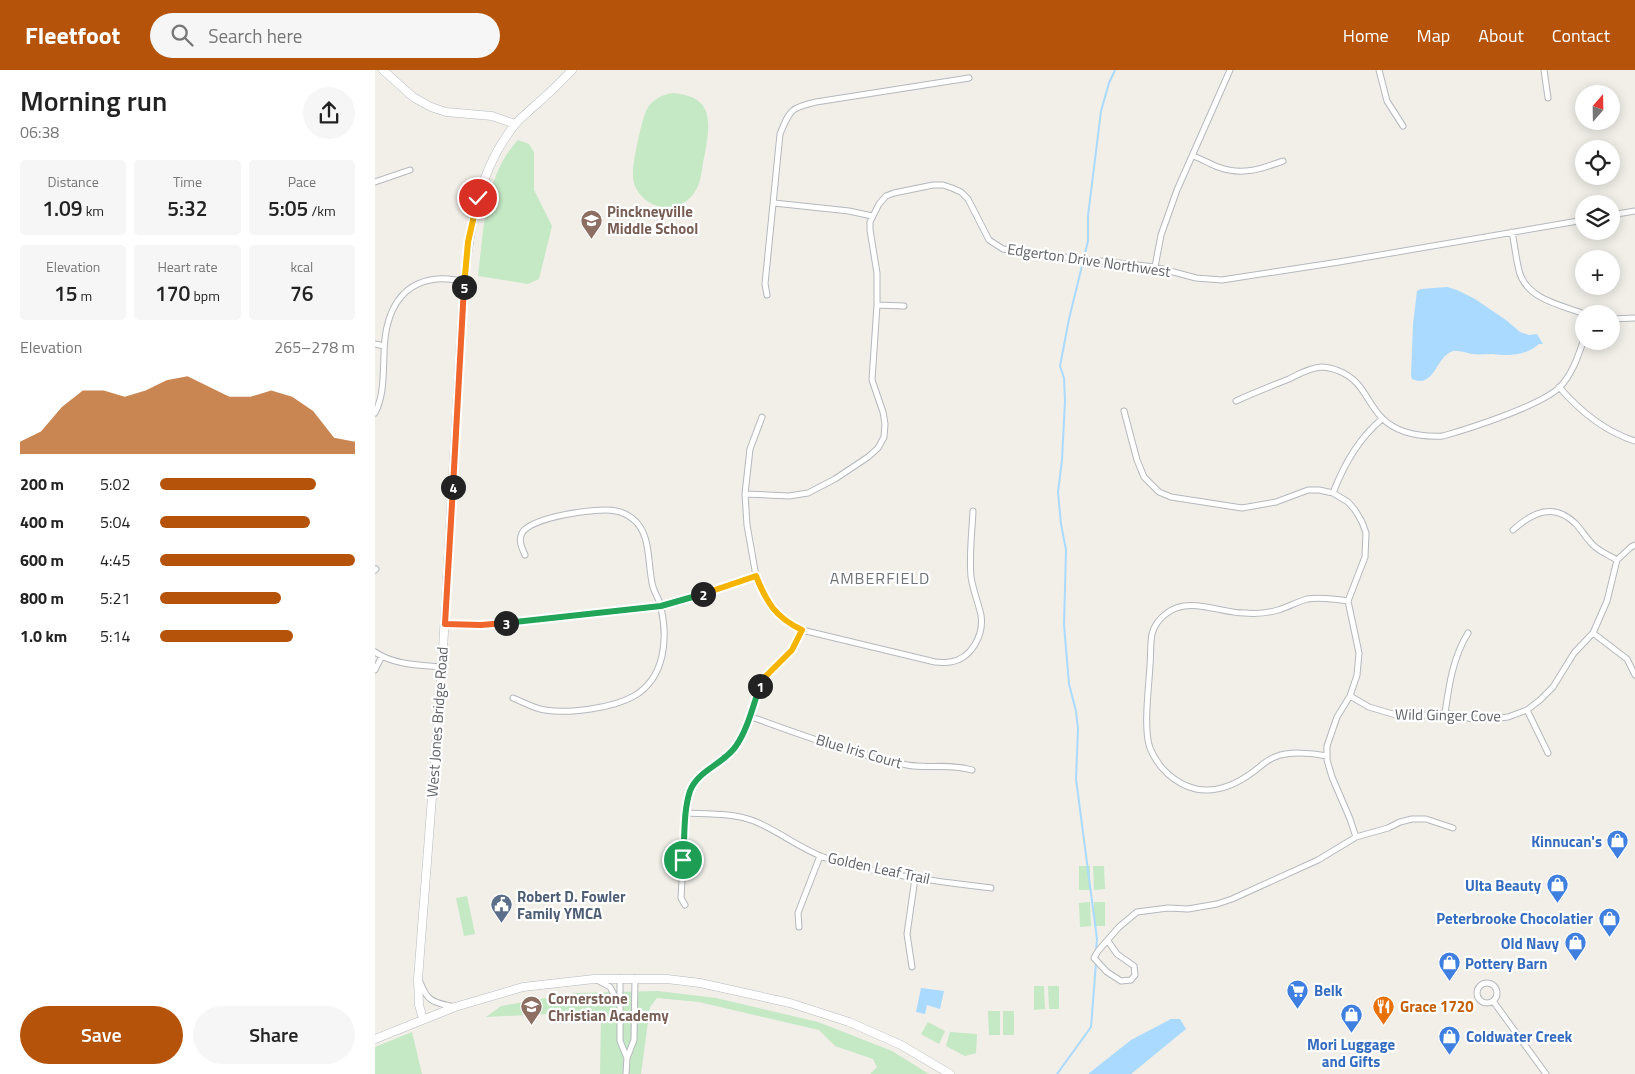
<!DOCTYPE html>
<meta charset="utf-8">
<style>
:root{--surface:#fff;--page:#f6f6f6;--text:#222;--muted:#767676;--accent:#b45309}
body{margin:0;font-family:"Titillium Web",sans-serif;background:var(--page);color:var(--text);height:100vh;display:flex;flex-direction:column;font-size:19px;white-space:nowrap}
*{box-sizing:border-box;margin:0}
p{font-size:16px;color:var(--muted)}
.icon{flex:none;width:28px;height:28px;fill:none;stroke:currentColor;stroke-width:2;stroke-linecap:round;stroke-linejoin:round}
.map{position:relative;flex:1;overflow:hidden}
.sheet{display:flex;flex-direction:column;background:var(--surface);width:375px}
.sheet>*{flex:none}
.needle{width:32px;rotate:20deg}
.tools{position:absolute;left:1200px;top:15px;display:grid;gap:10px}
.tools a{display:grid;place-items:center;width:45px;height:45px;border-radius:50%;background:var(--surface);box-shadow:0 2px 12px #0003;font-size:25px}
.pin{position:absolute;display:grid;place-items:center;width:42px;height:42px;color:#fff;margin:-21px;border:2px solid #fff;border-radius:50%;box-shadow:0 1px 5px #0007}
.km{position:absolute;width:25px;height:25px;margin:-12px;border-radius:50%;background:#222;color:#fff;font-size:14px;line-height:25px;text-align:center}
.round{display:grid;place-items:center;flex:none;width:52px;height:52px;border-radius:26px;background:var(--page)}
.summary{display:flex;align-items:center;justify-content:space-between;height:85px;padding:0 20px}
h1{font-size:28px;font-weight:600;line-height:38px}
.figures{display:grid;grid-template-columns:repeat(3,1fr);gap:8px;height:85px;padding:5px 20px}
.figures div{display:grid;align-content:center;border-radius:5px;background:var(--page);text-align:center}
.figures b{font-size:21px;font-weight:600}
.figures small{font-size:14px;font-weight:400}
.figures p{font-size:14px}
.chart{height:140px;padding:10px 20px}
.chart p{display:flex;justify-content:space-between}
.chart svg{width:100%;height:90px;margin-top:5px;fill:var(--accent);opacity:.7}
.action{display:flex;gap:10px;margin-top:auto;padding:10px 20px}
.action a{flex:1;height:58px;border-radius:30px;background:var(--accent);color:#fff;font-size:20px;font-weight:600;line-height:58px;text-align:center}
.action a+a{background:var(--page);color:var(--text)}
ul{padding:0 20px;list-style:none;font-size:16px}
li{display:grid;grid-template-columns:80px 60px 1fr;align-items:center;height:38px}
li i{height:12px;border-radius:6px;background:var(--accent)}
header{display:flex;align-items:center;gap:30px;box-sizing:border-box;height:70px;padding:0 25px;background:var(--accent);color:#fff}
header strong{font-size:24px}
nav{display:flex;gap:28px;margin-inline-start:auto;font-size:18px}
.search{width:350px;height:45px;background:var(--page);display:flex;align-items:center;gap:12px;box-sizing:border-box;padding:0 18px;border-radius:28px;color:var(--muted);font-size:19px}
main{display:flex;flex:1;min-height:0}
.map>svg:first-child{display:block}
.green{fill:#c5e8c5}
.water{fill:#aadaff}
.lines{fill:none;stroke-linecap:round;stroke-linejoin:round}
.stream{stroke:#aadaff;stroke-width:2}
.street-casing{stroke:#b5b8bc;stroke-width:7}
.secondary-casing{stroke:#b6babf;stroke-width:9}
.street{stroke:#fff;stroke-width:5}
.secondary{stroke:#fff;stroke-width:8}
.split-1-casing{stroke:#fff;stroke-width:10}
.split-2-casing{stroke:#fff;stroke-width:10}
.split-3-casing{stroke:#fff;stroke-width:10}
.split-4-casing{stroke:#fff;stroke-width:10}
.split-5-casing{stroke:#fff;stroke-width:10}
.split-6-casing{stroke:#fff;stroke-width:10}
.split-1{stroke:#22a559;stroke-width:6}
.split-2{stroke:#f5b400;stroke-width:6}
.split-3{stroke:#22a559;stroke-width:6}
.split-4{stroke:#f0652b;stroke-width:6}
.split-5{stroke:#f0652b;stroke-width:6}
.split-6{stroke:#f5b400;stroke-width:6}
.labels{text-anchor:middle;dominant-baseline:central;stroke-width:4.5;stroke-linejoin:round;paint-order:stroke}
.education-label{font-size:15px;font-weight:bold;fill:#785e54;stroke:#fff;text-anchor:start}
.street-label{font-size:15px;fill:#5f6368;stroke:#fff}
.shop-label{font-size:15px;font-weight:bold;fill:#366cbe;stroke:#fff;text-anchor:end}
.service-label{font-size:15px;font-weight:bold;fill:#4e5e75;stroke:#fff;text-anchor:start}
.food-label{font-size:15px;font-weight:bold;fill:#c56008;stroke:#fff;text-anchor:start}
.neighbourhood-label{font-size:16px;letter-spacing:1px;fill:#70757a;stroke:#fff}
</style>
<header>
<strong>Fleetfoot</strong>
<div class="search"><svg class="icon" aria-label="search" viewBox="0 0 24 24"><circle cx="10" cy="10" r="6"/><path d="M15 15l6 6"/></svg>Search here</div>
<nav><a>Home</a><a>Map</a><a>About</a><a>Contact</a></nav>
</header>
<main>
<section class="sheet">
<div class="summary"><div><h1>Morning run</h1><p>06:38</p></div><a class="round"><svg class="icon" aria-label="share" viewBox="0 0 24 24"><path d="M12 15V3M7 8l5-5 5 5M5 13v7h14v-7"/></svg></a></div>
<div class="figures">
<div><p>Distance</p><b>1.09<small> km</small></b></div>
<div><p>Time</p><b>5:32</b></div>
<div><p>Pace</p><b>5:05<small> /km</small></b></div>
</div>
<div class="figures">
<div><p>Elevation</p><b>15<small> m</small></b></div>
<div><p>Heart rate</p><b>170<small> bpm</small></b></div>
<div><p>kcal</p><b>76</b></div>
</div>
<div class="chart"><p><span>Elevation</span>265–278 m</p>
<svg viewBox="0 0 160 44" preserveAspectRatio="none"><path d="M0 44V38L10 33L20 21L30 13L40 13L50 16L60 13L70 8L80 6L90 11L100 16L110 16L120 13L130 16L140 23L150 36L160 38V44z"/></svg>
</div>
<ul>
<li><b>200 m</b>5:02<i style="width:80%"></i></li>
<li><b>400 m</b>5:04<i style="width:77%"></i></li>
<li><b>600 m</b>4:45<i style="width:100%"></i></li>
<li><b>800 m</b>5:21<i style="width:62%"></i></li>
<li><b>1.0 km</b>5:14<i style="width:68%"></i></li>
</ul>
<div class="action"><a>Save</a><a>Share</a></div>
</section>
<div class="map">
<svg width="1260" height="1004" viewBox="0 0 1260 1004">
<rect width="100%" height="100%" fill="#f1efe8"/>
<path class="green" d="M297 23C338 26 336 50 330 83 327 94 327 110 321 120 309 142 279 143 264 123 260 118 258 112 258 106 257 94 267 48 272 39 278 29 287 25 297 23Z
M143 70 154 74 159 82V120L177 156 164 209 153 214 103 206C109 159 109 107 143 70Z
M704 796H715V820H704Z
M718 796H729L730 819 719 820Z
M92 826 100 864 89 866 81 828Z
M715 832 716 856 705 857 704 833Z
M719 832H730V856H719Z
M659 916H669L670 939 659 940Z
M673 916H684V939H674Z
M283 921 341 928 443 952 517 981 554 1004H495L502 997 498 989 460 976 444 960 324 932 282 928 275 937 266 1004H225L226 947 213 942 111 947 126 936 199 923Z
M613 941H625V965H614Z
M628 941H639V965H628Z
M553 952 570 961 564 974 546 964Z
M37 962 47 1004H0V977Z
M575 962 602 964 601 983 590 986 571 976Z"/>
<path class="water" d="M1072 217 1082 220 1100 229 1131 250 1145 262 1154 265 1162 264 1168 274H1164C1150 286 1134 286 1117 284 1110 284 1104 285 1097 284 1091 283 1084 280 1078 281 1060 287 1060 319 1037 309L1036 306 1038 254 1042 221 1046 219Z
M546 918 569 921 565 939 552 935 550 944 541 942Z
M796 949H805L811 959 756 1004H713L756 970Z"/>
<g class="lines">
<path class="stream" d="M721 881 722 869 701 709 703 659 701 641 694 614 689 555 691 480 686 454 683 422 687 390 690 331 689 308 685 296 694 249 713 171V146L726 41 734 13 740 0
M682 1004 716 957 721 893"/>
<defs>
<path id="street" d="M1004 0 1012 31 1028 56
M1169 0 1173 28
M818 86C827 89 835 94 843 97 867 106 886 99 908 91
M0 112 35 100
M399 133 474 141 497 146
M1236 145 1260 141
M1137 162C1140 176 1141 191 1145 204 1154 230 1187 235 1209 244
M780 197 786 165 802 120 855 0
M392 225 390 214 405 64C415 40 415 38 441 32L594 8
M502 235 529 236
M1236 249 1260 248
M0 274 9 276
M1184 317C1204 340 1231 362 1260 371
M861 331C878 323 896 316 914 309 924 304 934 298 946 297 952 297 959 299 964 301 989 311 991 332 1007 348 1023 364 1047 367 1068 366 1096 358 1165 336 1185 317 1198 303 1203 286 1209 269
M749 341 762 390 769 407 784 422 796 427 867 438 901 432 933 420H944L958 423 973 432 980 440 987 452 991 463 990 487 973 531 984 583 982 605 975 626 962 647 952 676V690L957 707 975 749 981 767
M0 343C9 326 8 305 9 286 9 251 20 213 62 209 70 208 80 210 89 211
M387 347 375 379 370 424 372 455 381 506 396 538 406 548 427 560 560 592C565 592 570 593 575 592 597 589 609 564 606 545 603 532 598 520 596 507 594 485 597 462 598 441
M958 423C969 394 984 368 1007 349
M370 424 414 426 433 423 460 409 493 387 503 378 509 367 510 354 508 342 497 310 502 235V203L495 160V152L504 134 511 126 519 123 558 115H568L577 118 586 122 593 129 614 170 628 179 653 183 780 197 821 208 847 210 964 192 1209 150
M1138 460C1158 442 1179 432 1201 454 1207 461 1212 469 1218 475 1225 482 1234 485 1242 490
M0 500 1 499
M69 555H106L286 536 317 528 381 506
M1218 563 1252 589 1260 605
M0 582C19 595 44 595 67 597
M0 600 7 586
M975 626 994 637 1021 645 1041 646 1070 643 1098 649H1116L1133 647 1152 640 1165 630 1178 617 1199 583 1218 563 1232 531 1242 490 1256 477 1260 475
M138 628C148 632 160 639 170 640 194 644 238 638 259 626 290 608 293 569 286 538 285 530 280 524 278 517 272 495 277 464 258 449 253 445 247 442 241 441 223 437 156 447 147 463 143 471 147 478 150 485
M1152 640 1173 683
M1070 643C1074 615 1078 587 1093 563
M374 646C426 665 478 684 532 695 554 699 574 693 597 700
M952 686C937 683 914 681 900 687 891 690 885 697 878 702 862 714 842 723 821 719 800 714 783 698 775 678 768 659 774 616 775 595 776 585 775 574 777 564 779 556 785 548 792 543 814 526 845 543 869 543 880 544 893 543 903 540 913 537 922 532 932 529 945 527 960 529 973 531
M311 743C334 744 359 743 379 751 404 761 425 779 451 788 504 805 560 811 616 818
M310 835 306 828 311 743 316 719 324 707 349 690 361 678 368 665 387 611 417 580 427 560
M424 857 423 843 445 786
M733 871 742 884 759 896 760 905 756 910 746 911 732 902 719 888 723 881 744 857 762 842 793 838 813 839 842 834 857 829 943 790 981 767 1013 758 1025 752 1037 749H1051L1078 758
M537 897 532 864 540 808
M245 908V971L252 988
M222 910 235 917 244 934
M45 912C53 933 59 932 79 937
M1102 923a10 10 0 1 1 20 0a10 10 0 1 1-20 0Z
M1118 931 1171 1004
M251 1004 252 988 259 970 260 908"/>
<path id="secondary" d="M8 0 38 27 56 37 71 42 117 46 140 54
M48 949 44 935 43 909 67 597 89 211C95 157 104 99 139 56 143 50 150 45 155 40 170 27 184 14 197 0
M0 969 80 937 148 917 219 909H292L325 913 415 933 474 952 526 975 575 1004"/>
</defs>
<use href="#street" class="street-casing"/>
<use href="#secondary" class="secondary-casing"/>
<use href="#street" class="street"/>
<use href="#secondary" class="secondary"/>
</g>
<g class="lines">
<defs>
<path id="split-1" d="M308 790C310 768 308 742 315 721 323 700 349 694 361 676 373 659 378 635 385 616"/>
<path id="split-2" d="M328 524 381 506C392 533 400 547 427 560L417 580 386 611 385 616"/>
<path id="split-3" d="M131 553 286 536 328 524"/>
<path id="split-4" d="M78 417 70 554 106 555 131 553"/>
<path id="split-5" d="M78 417 89 217"/>
<path id="split-6" d="M89 217 93 172 103 128"/>
</defs>
<use href="#split-1" class="split-1-casing"/>
<use href="#split-2" class="split-2-casing"/>
<use href="#split-3" class="split-3-casing"/>
<use href="#split-4" class="split-4-casing"/>
<use href="#split-5" class="split-5-casing"/>
<use href="#split-6" class="split-6-casing"/>
<use href="#split-1" class="split-1"/>
<use href="#split-2" class="split-2"/>
<use href="#split-3" class="split-3"/>
<use href="#split-4" class="split-4"/>
<use href="#split-5" class="split-5"/>
<use href="#split-6" class="split-6"/>
</g>
<defs>
<symbol id="school-pin" viewBox="-11 -11 22 30"><path d="M0 17L-7.5 6A9.5 9.5 0 1 1 7.5 6Z" fill="#8d6e63" stroke="#fff"/><path d="M0-5L7-2L0 1L-7-2ZM-4 1L0 2.5L4 1V4Q0 6-4 4Z" fill="#fff"/></symbol>
<symbol id="shop-pin" viewBox="-11 -11 22 30"><path d="M0 17L-7.5 6A9.5 9.5 0 1 1 7.5 6Z" fill="#3f7fe0" stroke="#fff"/><path d="M-5-2.5h2.3a2.7 3.5 0 0 1 5.4 0H5L5.5 6h-11ZM-1.5-2.5h3a1.5 2.3 0 0 0-3 0Z" fill="#fff"/></symbol>
<symbol id="civic-pin" viewBox="-11 -11 22 30"><path d="M0 17L-7.5 6A9.5 9.5 0 1 1 7.5 6Z" fill="#5c6f8a" stroke="#fff"/><path d="M-.6-6.5H3V-4.5H.6V-3L4-1V1h2V6H-6V1h2V-1L-.6-3ZM-1.2 2.5V6h2.4V2.5Z" fill="#fff"/></symbol>
<symbol id="supermarket-pin" viewBox="-11 -11 22 30"><path d="M0 17L-7.5 6A9.5 9.5 0 1 1 7.5 6Z" fill="#3f7fe0" stroke="#fff"/><path d="M-6-5.5h2.5l.6 2H6L4.5 2H-2.5L-4.4-4H-6ZM-1.5 3.2a1.3 1.3 0 1 0 .1 0ZM3 3.2a1.3 1.3 0 1 0 .1 0Z" fill="#fff"/></symbol>
<symbol id="restaurant-pin" viewBox="-11 -11 22 30"><path d="M0 17L-7.5 6A9.5 9.5 0 1 1 7.5 6Z" fill="#e8710a" stroke="#fff"/><path d="M-5-6h1v4h1v-4h1v4h1v-4h1v5L-1.5 .5V6h-2V.5L-5-1ZM5-6V6H3V1.5H1.5Q1.5-4 5-6Z" fill="#fff"/></symbol>
</defs>
<g fill-rule="evenodd">
<use href="#school-pin" x="204" y="138" width="25" height="34"/>
<use href="#shop-pin" x="1230" y="758" width="25" height="34"/>
<use href="#shop-pin" x="1170" y="802" width="25" height="34"/>
<use href="#civic-pin" x="114" y="822" width="25" height="34"/>
<use href="#shop-pin" x="1222" y="836" width="25" height="34"/>
<use href="#shop-pin" x="1188" y="860" width="25" height="34"/>
<use href="#shop-pin" x="1062" y="880" width="25" height="34"/>
<use href="#supermarket-pin" x="910" y="908" width="25" height="34"/>
<use href="#restaurant-pin" x="996" y="924" width="25" height="34"/>
<use href="#school-pin" x="144" y="924" width="25" height="34"/>
<use href="#shop-pin" x="964" y="932" width="25" height="34"/>
<use href="#shop-pin" x="1062" y="954" width="25" height="34"/>
</g>
<g class="labels">
<g class="education-label">
<text x="232" y="141">Pinckneyville<tspan x="232" dy="17">Middle School</tspan></text>
<text x="173" y="928">Cornerstone<tspan x="173" dy="17">Christian Academy</tspan></text>
</g>
<g class="street-label">
<text transform="translate(714 190) rotate(8)">Edgerton Drive Northwest</text>
<text transform="translate(1073 645) rotate(1)">Wild Ginger Cove</text>
<text transform="translate(62 652) rotate(-86)">West Jones Bridge Road</text>
<text transform="translate(484 681) rotate(16)">Blue Iris Court</text>
<text transform="translate(504 798) rotate(12)">Golden Leaf Trail</text>
</g>
<g class="shop-label">
<text x="1227" y="771">Kinnucan's</text>
<text x="1166" y="815">Ulta Beauty</text>
<text x="1218" y="848">Peterbrooke Chocolatier</text>
<text x="1184" y="873">Old Navy</text>
<text x="1090" y="893" text-anchor="start">Pottery Barn</text>
<text x="939" y="920" text-anchor="start">Belk</text>
<text x="1091" y="966" text-anchor="start">Coldwater Creek</text>
<text x="976" y="974" text-anchor="middle">Mori Luggage<tspan x="976" dy="17">and Gifts</tspan></text>
</g>
<g class="service-label">
<text x="142" y="826">Robert D. Fowler<tspan x="142" dy="17">Family YMCA</tspan></text>
</g>
<g class="food-label">
<text x="1025" y="936">Grace 1720</text>
</g>
<g class="neighbourhood-label">
<text x="505" y="508">AMBERFIELD</text>
</g>
</g>
</svg>
<div class="tools">
<a><svg class="needle" viewBox="-14 -14 28 28"><path d="M0-13l5 13h-10z" fill="#e53935"/><path d="M0 13l5-13h-10z" fill="#767676"/></svg></a>
<a><svg class="icon" aria-label="locate" viewBox="0 0 24 24"><circle cx="12" cy="12" r="6"/><path d="M12 2v4M12 18v4M2 12h4M18 12h4"/></svg></a>
<a><svg class="icon" aria-label="layers" viewBox="0 0 24 24"><path d="M12 4l9 5-9 5-9-5zM3 14l9 5 9-5"/></svg></a>
<a>+</a>
<a>−</a>
</div>
<div class="pin" style="left:308px;top:790px;background:#1e9e55"><svg class="icon" aria-label="arrive" viewBox="0 0 24 24"><path d="M6 21V4h12l-3 4 3 4H6"/></svg></div>
<div class="pin" style="left:103px;top:128px;background:#d93025"><svg class="icon" aria-label="check" viewBox="0 0 24 24"><path d="M5 12l5 5 9-10"/></svg></div>
<b class="km" style="left:385px;top:616px">1</b>
<b class="km" style="left:328px;top:524px">2</b>
<b class="km" style="left:131px;top:553px">3</b>
<b class="km" style="left:78px;top:417px">4</b>
<b class="km" style="left:89px;top:217px">5</b>
</div>
</main>
